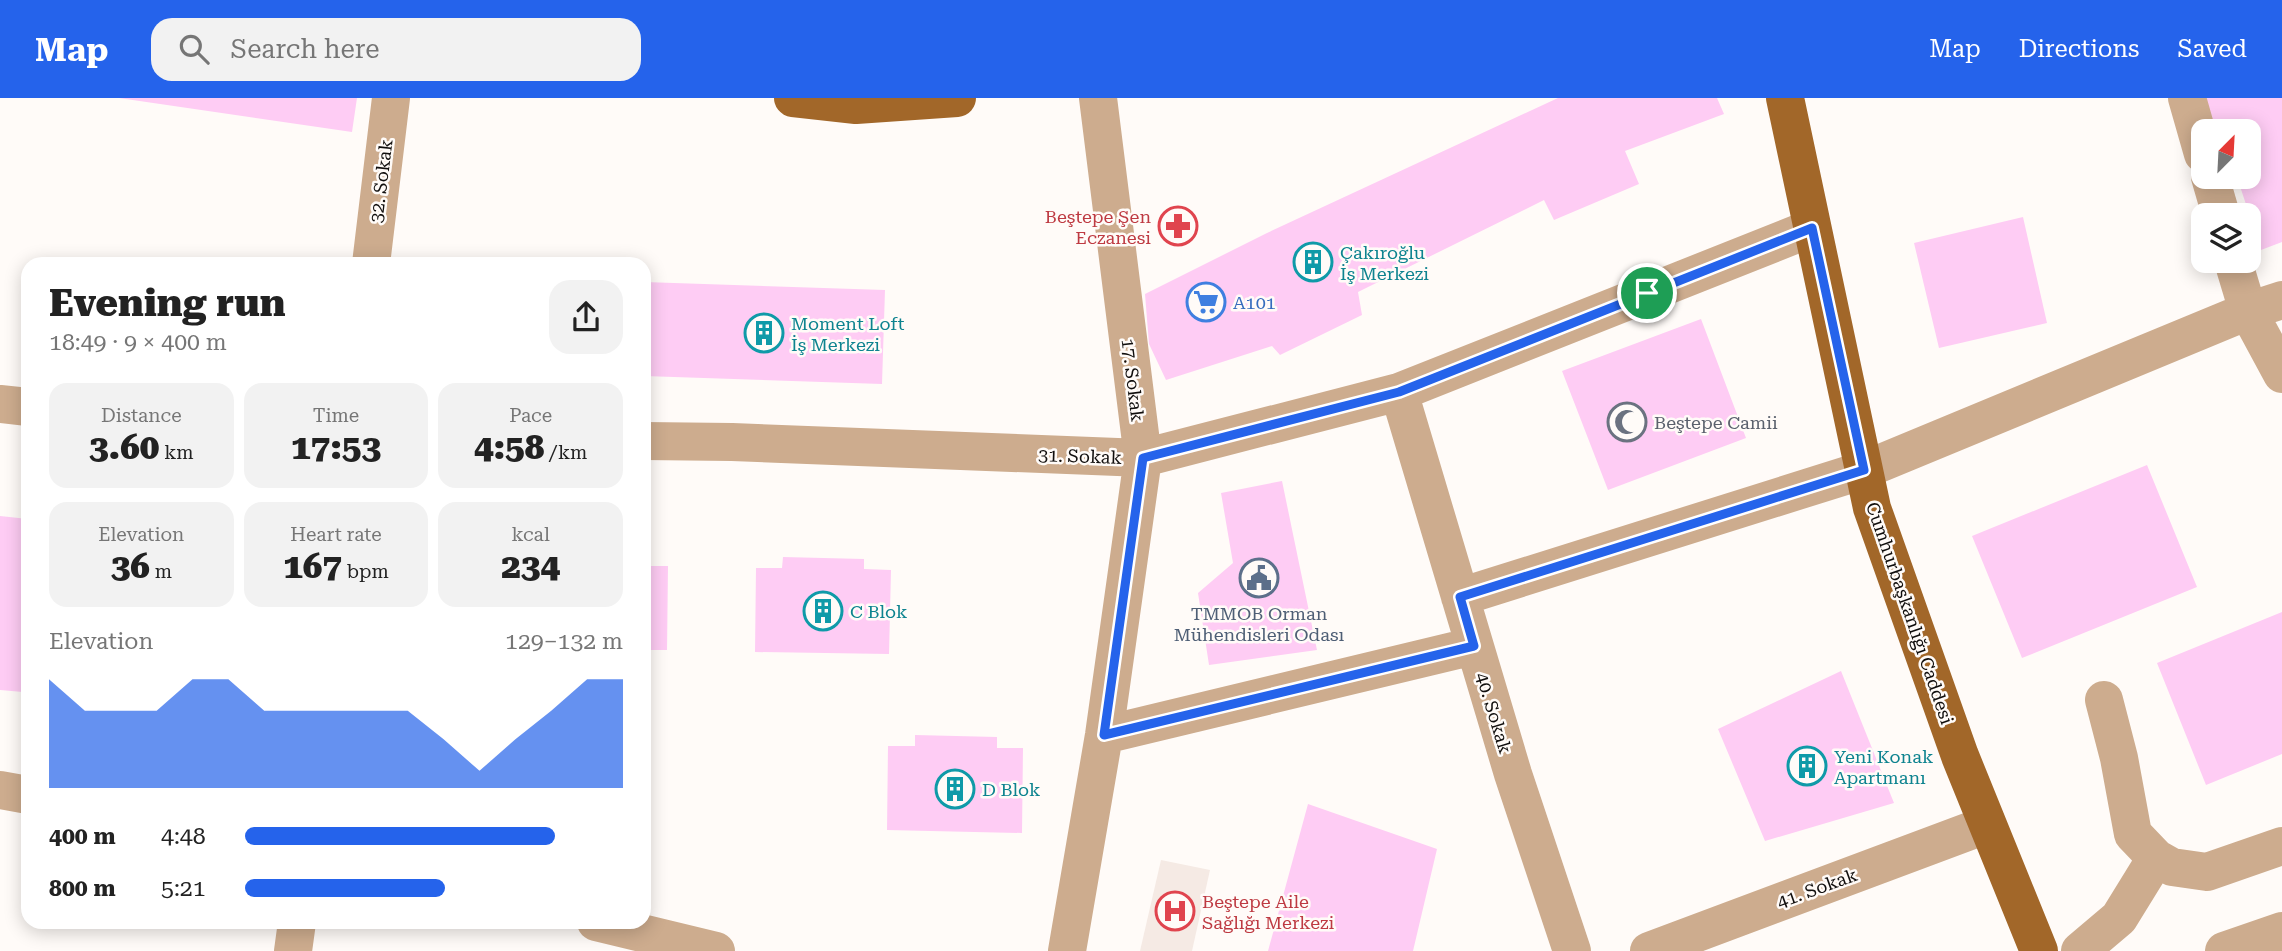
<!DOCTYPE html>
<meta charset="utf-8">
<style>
:root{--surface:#fff;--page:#f2f2f2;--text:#222;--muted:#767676;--accent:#2563eb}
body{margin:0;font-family:"Roboto Serif",serif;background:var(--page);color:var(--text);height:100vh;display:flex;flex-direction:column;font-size:26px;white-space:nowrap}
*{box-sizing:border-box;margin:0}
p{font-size:23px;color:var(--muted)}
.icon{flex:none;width:38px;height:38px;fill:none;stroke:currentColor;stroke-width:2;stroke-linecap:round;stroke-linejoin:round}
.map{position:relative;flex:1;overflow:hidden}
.details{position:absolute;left:21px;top:159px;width:630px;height:672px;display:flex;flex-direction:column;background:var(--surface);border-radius:21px;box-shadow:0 4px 18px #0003}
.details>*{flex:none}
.needle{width:46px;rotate:24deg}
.tools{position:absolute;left:2191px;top:21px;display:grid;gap:14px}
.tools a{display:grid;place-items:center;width:70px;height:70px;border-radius:14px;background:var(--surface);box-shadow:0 4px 18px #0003;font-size:35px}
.pin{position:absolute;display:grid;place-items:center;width:60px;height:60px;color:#fff;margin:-30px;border:4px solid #fff;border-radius:50%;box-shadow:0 2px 7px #0007}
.round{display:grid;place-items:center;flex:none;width:74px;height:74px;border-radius:21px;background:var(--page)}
.overview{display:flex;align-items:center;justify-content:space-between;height:119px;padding:0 28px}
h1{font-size:38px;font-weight:800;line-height:52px}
.metrics{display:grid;grid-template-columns:repeat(3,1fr);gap:10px;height:119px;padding:7px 28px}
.metrics div{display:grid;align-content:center;border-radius:18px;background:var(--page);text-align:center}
.metrics b{font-size:35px;font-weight:800}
.metrics small{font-size:19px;font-weight:400}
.metrics p{font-size:19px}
.chart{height:196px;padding:14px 28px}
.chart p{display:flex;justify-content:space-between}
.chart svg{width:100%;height:126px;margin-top:7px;fill:var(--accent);opacity:.7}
ul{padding:0 28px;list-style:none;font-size:23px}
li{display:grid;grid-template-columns:112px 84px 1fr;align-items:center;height:52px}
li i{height:18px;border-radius:9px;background:var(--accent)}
header{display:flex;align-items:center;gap:42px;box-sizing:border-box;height:98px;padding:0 35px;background:var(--accent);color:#fff}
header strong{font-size:33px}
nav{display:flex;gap:38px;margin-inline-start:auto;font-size:24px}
.search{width:490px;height:63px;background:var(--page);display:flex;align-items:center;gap:18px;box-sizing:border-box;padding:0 24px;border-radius:21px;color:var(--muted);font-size:26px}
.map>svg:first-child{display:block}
.built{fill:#f5eae4}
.building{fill:#feccf4}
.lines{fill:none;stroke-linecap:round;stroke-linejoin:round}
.minor{stroke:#cdac8e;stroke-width:38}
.major{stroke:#a26729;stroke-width:38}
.route-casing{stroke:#fff;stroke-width:14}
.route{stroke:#2563eb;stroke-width:9}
.labels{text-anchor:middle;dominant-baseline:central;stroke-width:5;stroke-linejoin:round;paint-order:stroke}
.street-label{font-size:18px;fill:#100e0d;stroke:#fffbf8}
.health-label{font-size:18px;fill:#be3a42;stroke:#fffbf8;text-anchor:end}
.culture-label{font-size:18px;fill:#0d838f;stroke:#fffbf8;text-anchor:start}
.shop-label{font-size:18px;fill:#366cbe;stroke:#fffbf8;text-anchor:start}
.worship-label{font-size:18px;fill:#5b616d;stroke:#fffbf8;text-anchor:start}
.service-label{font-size:18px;fill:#4e5e75;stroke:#fffbf8}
</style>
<header>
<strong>Map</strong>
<div class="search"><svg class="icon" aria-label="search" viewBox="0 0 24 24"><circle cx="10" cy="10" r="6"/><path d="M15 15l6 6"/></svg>Search here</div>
<nav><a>Map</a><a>Directions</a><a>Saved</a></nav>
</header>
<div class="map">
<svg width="2282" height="853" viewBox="0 0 2282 853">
<rect width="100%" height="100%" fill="#fffbf8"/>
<path class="built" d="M1161 762 1210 772 1192 853H1140Z"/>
<path class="building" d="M119 0H357L352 34Z
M1558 0H1717L1724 16 1625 53 1639 86 1554 122 1544 102 1358 194 1362 217 1280 257 1272 248 1166 282 1149 246 1145 196 1267 135Z
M2203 0H2282V144L2261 152 2237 79H2249V33H2214Z
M2023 119 2047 225 1939 250 1914 145Z
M644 184 885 192 882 286 644 278Z
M1701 221 1746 340 1608 392 1562 273Z
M2147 367 2197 489 2022 560 1972 438Z
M1282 383 1317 552 1209 567 1198 495 1233 465 1221 395Z
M0 418 28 421V547L23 594 0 592Z
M783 459 864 461V471L891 472 889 556 755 554 756 470H782Z
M644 468H668L667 552H644Z
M2282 514V656L2206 687 2157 565Z
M1841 573 1894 705 1765 743 1718 631Z
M915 637 997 639V650H1023L1022 735 887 732 888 648H915Z
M1308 706 1437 751 1413 853H1268Z"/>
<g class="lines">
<path class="minor" d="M2187 0 2203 56
M2210 79 2221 117
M2233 163 2248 213 2282 202
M371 166 391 0
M1399 294 1513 676 1572 853
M0 306 28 309
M644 343 732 344 1143 360 1399 294 1812 130
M1460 499 1864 372 2248 213 2282 276
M2104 602 2119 660 2133 736 2156 760 2172 769 2207 774 2282 748
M1104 637 1474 548
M0 692 28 697
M596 824 716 853
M293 853 297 824
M1067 853 1104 637 1143 360 1098 0
M1649 853 1986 727
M2080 853 2119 820 2156 760
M2224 853 2282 833"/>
<path class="major" d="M793 0 856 7 957 0
M1785 0 1872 410 1960 658 2039 853"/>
</g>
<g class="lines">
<defs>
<path id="route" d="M1812 130 1864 372 1460 499 1474 548 1104 637 1143 360 1399 294Z"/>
</defs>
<use href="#route" class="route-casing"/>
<use href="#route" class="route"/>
</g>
<defs>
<symbol id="pharmacy-ring" viewBox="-11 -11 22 22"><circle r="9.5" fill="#fffbf8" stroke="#e0444e" stroke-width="1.5"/><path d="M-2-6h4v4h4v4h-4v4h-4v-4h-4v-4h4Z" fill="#e0444e"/></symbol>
<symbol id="building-ring" viewBox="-11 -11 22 22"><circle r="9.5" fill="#fffbf8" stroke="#0f9aa8" stroke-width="1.5"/><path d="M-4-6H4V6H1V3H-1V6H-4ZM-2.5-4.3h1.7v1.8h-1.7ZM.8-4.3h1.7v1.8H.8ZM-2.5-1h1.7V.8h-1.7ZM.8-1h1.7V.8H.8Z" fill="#0f9aa8"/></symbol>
<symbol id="supermarket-ring" viewBox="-11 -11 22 22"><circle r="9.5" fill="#fffbf8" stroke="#3f7fe0" stroke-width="1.5"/><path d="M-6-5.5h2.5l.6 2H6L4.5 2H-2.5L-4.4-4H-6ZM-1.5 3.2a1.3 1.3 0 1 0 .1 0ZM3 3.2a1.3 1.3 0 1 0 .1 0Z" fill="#3f7fe0"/></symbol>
<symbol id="mosque-ring" viewBox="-11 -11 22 22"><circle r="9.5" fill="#fffbf8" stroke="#6b7280" stroke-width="1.5"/><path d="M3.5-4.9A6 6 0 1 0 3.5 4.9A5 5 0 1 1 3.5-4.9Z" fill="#6b7280"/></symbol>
<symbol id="civic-ring" viewBox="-11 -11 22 22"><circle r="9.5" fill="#fffbf8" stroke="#5c6f8a" stroke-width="1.5"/><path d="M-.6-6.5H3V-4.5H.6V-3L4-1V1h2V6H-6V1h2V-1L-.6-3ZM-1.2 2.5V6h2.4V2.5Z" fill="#5c6f8a"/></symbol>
<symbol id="hospital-ring" viewBox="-11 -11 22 22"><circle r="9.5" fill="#fffbf8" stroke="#e0444e" stroke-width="1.5"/><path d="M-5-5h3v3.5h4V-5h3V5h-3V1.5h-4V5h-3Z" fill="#e0444e"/></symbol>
</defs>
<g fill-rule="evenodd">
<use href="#pharmacy-ring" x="1156" y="106" width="44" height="44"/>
<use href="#building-ring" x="1291" y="142" width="44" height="44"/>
<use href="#supermarket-ring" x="1184" y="182" width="44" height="44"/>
<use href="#building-ring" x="742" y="213" width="44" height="44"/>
<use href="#mosque-ring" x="1605" y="302" width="44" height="44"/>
<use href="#civic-ring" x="1237" y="458" width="44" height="44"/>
<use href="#building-ring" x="801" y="491" width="44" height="44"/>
<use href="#building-ring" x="1785" y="646" width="44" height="44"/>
<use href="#building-ring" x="933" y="669" width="44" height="44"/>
<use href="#hospital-ring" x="1153" y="791" width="44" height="44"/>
</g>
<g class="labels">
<g class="street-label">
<text transform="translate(381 83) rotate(-83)">32. Sokak</text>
<text transform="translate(1133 282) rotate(83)">17. Sokak</text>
<text transform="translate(1080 358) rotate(2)">31. Sokak</text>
<text transform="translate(1910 515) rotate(71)">Cumhurbaşkanlığı Caddesi</text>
<text transform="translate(1494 615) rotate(73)">40. Sokak</text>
<text transform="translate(1817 790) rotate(-20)">41. Sokak</text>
</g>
<g class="health-label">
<text x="1151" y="118">Beştepe Şen<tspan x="1151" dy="21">Eczanesi</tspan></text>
<text x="1202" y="803" text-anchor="start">Beştepe Aile<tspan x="1202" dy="21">Sağlığı Merkezi</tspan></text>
</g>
<g class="culture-label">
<text x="1340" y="154">Çakıroğlu<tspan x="1340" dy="21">İş Merkezi</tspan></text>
<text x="791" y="225">Moment Loft<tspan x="791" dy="21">İş Merkezi</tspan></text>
<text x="850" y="513">C Blok</text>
<text x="1834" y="658">Yeni Konak<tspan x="1834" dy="21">Apartmanı</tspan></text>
<text x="982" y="691">D Blok</text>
</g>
<g class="shop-label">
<text x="1233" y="204">A101</text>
</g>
<g class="worship-label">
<text x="1654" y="324">Beştepe Camii</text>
</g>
<g class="service-label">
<text x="1259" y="515">TMMOB Orman<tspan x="1259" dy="21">Mühendisleri Odası</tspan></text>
</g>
</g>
</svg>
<div class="tools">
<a><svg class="needle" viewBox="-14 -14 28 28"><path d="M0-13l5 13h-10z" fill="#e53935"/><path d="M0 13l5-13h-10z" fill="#767676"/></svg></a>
<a><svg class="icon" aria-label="layers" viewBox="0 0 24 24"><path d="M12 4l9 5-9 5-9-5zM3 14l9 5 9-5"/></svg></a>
</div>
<div class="pin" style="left:1647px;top:195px;background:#1e9e55"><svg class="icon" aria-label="arrive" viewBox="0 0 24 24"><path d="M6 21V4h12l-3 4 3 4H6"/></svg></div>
<section class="details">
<div class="overview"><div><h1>Evening run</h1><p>18:49 · 9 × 400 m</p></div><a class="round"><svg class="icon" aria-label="share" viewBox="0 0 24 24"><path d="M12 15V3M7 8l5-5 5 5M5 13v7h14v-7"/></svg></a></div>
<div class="metrics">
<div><p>Distance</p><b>3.60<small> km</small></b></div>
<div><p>Time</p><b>17:53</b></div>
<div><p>Pace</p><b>4:58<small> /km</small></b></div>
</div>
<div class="metrics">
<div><p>Elevation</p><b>36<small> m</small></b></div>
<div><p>Heart rate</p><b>167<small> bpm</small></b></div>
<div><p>kcal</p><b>234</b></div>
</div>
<div class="chart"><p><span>Elevation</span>129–132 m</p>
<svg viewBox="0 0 160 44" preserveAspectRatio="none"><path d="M0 44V6L10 17L20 17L30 17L40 6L50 6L60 17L70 17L80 17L90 17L100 17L110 27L120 38L130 27L140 17L150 6L160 6V44z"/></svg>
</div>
<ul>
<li><b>400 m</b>4:48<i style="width:82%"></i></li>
<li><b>800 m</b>5:21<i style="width:53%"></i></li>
</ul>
</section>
</div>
